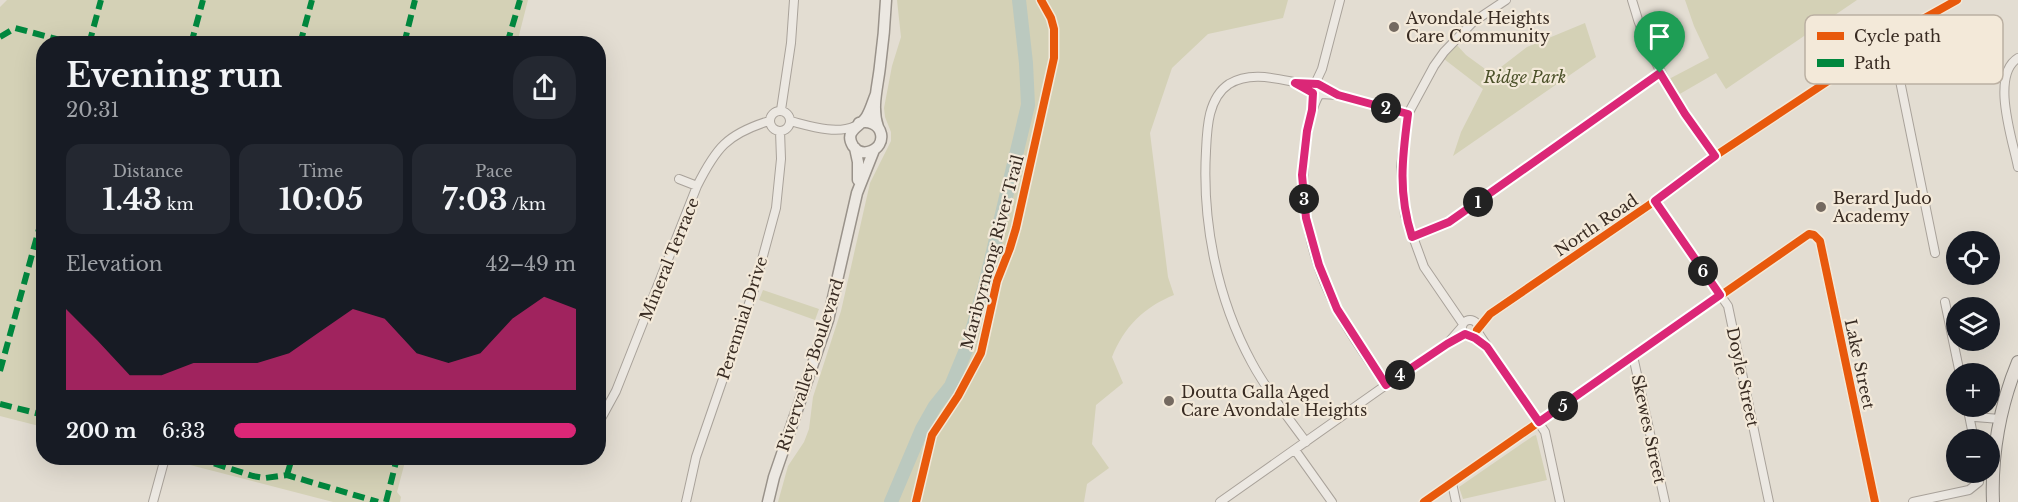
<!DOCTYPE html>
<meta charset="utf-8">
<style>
:root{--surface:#171b24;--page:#242831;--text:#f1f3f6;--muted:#9ea1a6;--accent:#db2777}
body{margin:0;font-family:"Libre Baskerville",serif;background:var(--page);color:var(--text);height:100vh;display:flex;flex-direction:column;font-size:22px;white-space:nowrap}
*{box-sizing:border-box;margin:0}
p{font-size:20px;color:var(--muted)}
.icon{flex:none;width:33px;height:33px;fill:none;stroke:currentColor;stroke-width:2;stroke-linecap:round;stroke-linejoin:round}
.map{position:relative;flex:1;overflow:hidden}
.panel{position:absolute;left:36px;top:36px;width:570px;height:429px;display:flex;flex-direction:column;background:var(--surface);border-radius:24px;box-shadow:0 6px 24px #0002}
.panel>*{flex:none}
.tools{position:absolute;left:1946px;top:231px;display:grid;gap:12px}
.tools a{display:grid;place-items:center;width:54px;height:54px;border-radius:50%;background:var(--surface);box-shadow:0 6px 24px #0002;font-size:30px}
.pin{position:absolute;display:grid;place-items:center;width:51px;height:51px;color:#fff;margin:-62px -26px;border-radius:50% 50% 50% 0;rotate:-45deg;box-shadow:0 0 6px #0007}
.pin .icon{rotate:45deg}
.km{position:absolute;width:30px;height:30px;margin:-15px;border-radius:50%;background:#222;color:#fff;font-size:16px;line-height:30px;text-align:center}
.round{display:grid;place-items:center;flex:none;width:63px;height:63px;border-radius:24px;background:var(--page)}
.overview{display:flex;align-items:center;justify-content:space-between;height:102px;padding:0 30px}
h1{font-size:33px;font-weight:700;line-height:45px}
.figures{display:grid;grid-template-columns:repeat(3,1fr);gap:9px;height:102px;padding:6px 30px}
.figures div{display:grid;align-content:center;border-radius:15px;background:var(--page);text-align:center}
.figures b{font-size:30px;font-weight:700}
.figures small{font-size:16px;font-weight:400}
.figures p{font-size:16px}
.chart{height:168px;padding:12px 30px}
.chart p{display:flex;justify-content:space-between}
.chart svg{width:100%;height:108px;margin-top:6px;fill:var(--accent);opacity:.7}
ul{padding:0 30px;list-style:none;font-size:20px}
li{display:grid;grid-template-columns:96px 72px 1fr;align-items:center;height:45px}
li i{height:15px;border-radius:8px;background:var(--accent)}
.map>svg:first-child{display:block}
.green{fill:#d4d1b6}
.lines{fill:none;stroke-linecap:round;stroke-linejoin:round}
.river{stroke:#bbc9bf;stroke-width:14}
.street-casing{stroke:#a9a29a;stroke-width:10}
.secondary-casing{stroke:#99928a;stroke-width:13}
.primary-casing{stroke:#8e8881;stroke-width:14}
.street{stroke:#ece8e2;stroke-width:8}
.secondary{stroke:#ece8e2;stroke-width:10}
.primary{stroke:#e3ddd5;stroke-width:12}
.quiet{stroke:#00873e;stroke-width:6;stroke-dasharray:12 6;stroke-linecap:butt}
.cycleway-casing{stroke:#f3e9d9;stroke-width:11}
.cycleway{stroke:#e8590c;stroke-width:8}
.route-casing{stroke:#fff;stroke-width:12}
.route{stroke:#db2777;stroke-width:8}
.poi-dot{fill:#746960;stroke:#f3e9d9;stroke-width:2}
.labels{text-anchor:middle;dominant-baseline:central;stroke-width:4.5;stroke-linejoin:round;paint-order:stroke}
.poi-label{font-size:16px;fill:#382b22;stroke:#f3e9d9;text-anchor:start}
.park-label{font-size:16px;font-style:italic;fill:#4c522a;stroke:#f3e9d9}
.street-label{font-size:16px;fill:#382b22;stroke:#f3e9d9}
.key{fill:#f3e9d9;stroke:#bbb0a2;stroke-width:1.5}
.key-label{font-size:16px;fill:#382b22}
</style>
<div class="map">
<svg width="2018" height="502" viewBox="0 0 2018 502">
<rect width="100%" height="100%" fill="#e3ddd2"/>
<path class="green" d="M7 0H528L517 43 44 44 43 427 0 416V7Z
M897 0H1288L1283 18 1208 34 1172 68 1150 133 1168 277 1174 295C1144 307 1124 327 1112 357L1123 383 1096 405 1092 444 1109 468 1087 484 1084 502H778L788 466 804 442 809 429 813 397 841 311 870 183 891 141V132L885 117 884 108 892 66 901 37Z
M1685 0H1857L1726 89 1716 73 1678 95 1669 79 1709 58 1694 26Z
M1585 23 1596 57 1453 156 1461 132 1483 89 1444 59 1456 44 1466 55 1492 74 1527 47Z
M763 290 819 309 815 320 759 300Z
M1536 435 1547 480 1463 499 1459 487 1533 436Z
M163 458H406L397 492 401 497 400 502H333Z"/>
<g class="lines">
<path class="river" d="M891 502 922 429 935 406 951 386 968 345 985 285 1028 105 1026 63 1019 0"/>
<defs>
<path id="street" d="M1632 0C1648 60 1679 106 1715 156
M1884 43 1897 66 1935 253
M2018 58C1990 75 2013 141 2018 167
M1311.5 89a5.5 5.5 0 1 1 11 0a5.5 5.5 0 1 1-11 0Z
M1315 84 1322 69 1340 0
M1321 94 1338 95 1408 114
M1319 95C1311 109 1308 126 1306 143 1297 199 1311 261 1338 311 1352 337 1369 361 1386 385
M781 110 791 43 794 0
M770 121a10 10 0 1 1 20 0a10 10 0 1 1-20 0Z
M790 121C810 126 836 135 855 126
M679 179 697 186
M1655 201 1728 306 1769 502
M1412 237 1449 222 1660 73
M1945 302 1960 374
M1462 328a8 8 0 1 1 16 0a8 8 0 1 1-16 0Z
M1463 324 1424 267 1405 215 1401 167 1405 137 1408 114 1434 66 1444 52 1473 22 1506 0
M1477 330 1490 314 1655 201 1715 156 1914 24 1957 0
M1477 331 1545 432 1560 502
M1633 356 1665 502
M1968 409 1975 417 2000 419
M1968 410 1974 440
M598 424 616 391 697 186C716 148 727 134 769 121
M1306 442C1287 416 1267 391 1252 363 1217 299 1202 222 1206 151 1207 128 1208 98 1229 84 1255 68 1287 83 1314 85
M1295 450 1332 502
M1452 483 1456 502
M153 502 165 458
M686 502 696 457 754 289 776 208 781 159 780 131
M1220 502 1386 385 1447 344 1462 327
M1424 502 1809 234 1814 235 1820 241 1875 502
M1913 502 1969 490 1979 482 1980 472"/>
<path id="secondary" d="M859 123C868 120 879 124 881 134 884 150 862 159 853 146 843 130 862 126 867 116 871 109 873 101 876 94
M878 127C871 107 878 86 880 66 883 44 885 22 886 0
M855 148 858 162V180
M768 502 774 477 828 320 857 193 874 150"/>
<path id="primary" d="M1993 502C1991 455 2000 405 2018 362"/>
</defs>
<use href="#street" class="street-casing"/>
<use href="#secondary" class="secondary-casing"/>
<use href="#primary" class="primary-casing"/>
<use href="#street" class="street"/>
<use href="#secondary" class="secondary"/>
<use href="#primary" class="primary"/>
<path class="quiet" d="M0 37 15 28 75 44
M89 44 101 0
M191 44 203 0
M300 44 312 0
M404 44 415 0
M507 44 520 0
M0 371 44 211
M0 404 44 415
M197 458 253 476 265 478 287 475 378 502
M287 475 292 458
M386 502 397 458"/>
<defs>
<path id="cycleway" d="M1477 330 1490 314 1655 201 1715 156 1914 24 1957 0
M916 502 932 435 958 396 981 353 997 281 1010 248 1016 228 1054 58V29L1051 18 1041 0
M1424 502 1809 234 1814 235 1820 241 1875 502"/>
</defs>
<use href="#cycleway" class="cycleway-casing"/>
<use href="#cycleway" class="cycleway"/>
</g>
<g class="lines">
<defs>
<path id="route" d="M1660 73 1685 114 1715 156 1655 201 1720 295 1539 422 1487 347 1475 338 1465 334 1447 344 1386 385 1337 309 1319 265 1306 218 1302 175 1307 131 1312 110 1313 93 1295 83 1318 84 1338 95 1408 114C1402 159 1398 193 1412 237L1449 222Z"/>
</defs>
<use href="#route" class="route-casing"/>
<use href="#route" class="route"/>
</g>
<g class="poi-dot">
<circle cx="1394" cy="27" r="6"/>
<circle cx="1821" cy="207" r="6"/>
<circle cx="1169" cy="401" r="6"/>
</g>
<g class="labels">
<g class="poi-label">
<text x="1406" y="18">Avondale Heights<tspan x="1406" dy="18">Care Community</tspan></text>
<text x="1833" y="198">Berard Judo<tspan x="1833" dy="18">Academy</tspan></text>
<text x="1181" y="392">Doutta Galla Aged<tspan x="1181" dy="18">Care Avondale Heights</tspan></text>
</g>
<g class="park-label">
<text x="1525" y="77">Ridge Park</text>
</g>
<g class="street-label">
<text transform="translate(1596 225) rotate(-34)">North Road</text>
<text transform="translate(992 252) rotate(-75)">Maribyrnong River Trail</text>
<text transform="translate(669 259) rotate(-68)">Mineral Terrace</text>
<text transform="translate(742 318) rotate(-72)">Perennial Drive</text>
<text transform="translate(1860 364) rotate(78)">Lake Street</text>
<text transform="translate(810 365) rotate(-72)">Rivervalley Boulevard</text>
<text transform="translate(1743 377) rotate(78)">Doyle Street</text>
<text transform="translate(1649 429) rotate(78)">Skewes Street</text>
</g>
</g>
<rect x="1805" y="15" width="198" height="69" rx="9" class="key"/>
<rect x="1817" y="32" width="27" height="8" fill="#e8590c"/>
<rect x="1817" y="59" width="27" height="8" fill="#00873e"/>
<g class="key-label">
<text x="1854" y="42">Cycle path</text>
<text x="1854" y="69">Path</text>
</g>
</svg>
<div class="tools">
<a><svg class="icon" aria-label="locate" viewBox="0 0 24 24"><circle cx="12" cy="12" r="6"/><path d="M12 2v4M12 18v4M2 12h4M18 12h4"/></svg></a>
<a><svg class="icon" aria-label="layers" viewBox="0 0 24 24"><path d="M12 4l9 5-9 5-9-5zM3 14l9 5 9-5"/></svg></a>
<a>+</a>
<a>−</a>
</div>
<div class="pin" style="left:1660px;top:73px;background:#1e9e55"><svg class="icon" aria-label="arrive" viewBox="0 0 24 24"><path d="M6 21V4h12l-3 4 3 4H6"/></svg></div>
<b class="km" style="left:1478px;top:202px">1</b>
<b class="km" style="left:1386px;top:108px">2</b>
<b class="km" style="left:1304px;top:199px">3</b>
<b class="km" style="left:1400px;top:375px">4</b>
<b class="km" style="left:1563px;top:406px">5</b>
<b class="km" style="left:1703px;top:271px">6</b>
<section class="panel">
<div class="overview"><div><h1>Evening run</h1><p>20:31</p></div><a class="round"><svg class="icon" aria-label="share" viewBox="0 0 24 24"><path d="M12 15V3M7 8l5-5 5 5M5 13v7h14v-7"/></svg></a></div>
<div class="figures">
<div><p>Distance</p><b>1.43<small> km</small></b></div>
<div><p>Time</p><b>10:05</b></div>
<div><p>Pace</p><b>7:03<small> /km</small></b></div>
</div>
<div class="chart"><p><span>Elevation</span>42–49 m</p>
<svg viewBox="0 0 160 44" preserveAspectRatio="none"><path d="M0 44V11L10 24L20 38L30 38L40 33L50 33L60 33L70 29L80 20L90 11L100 15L110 29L120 33L130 29L140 15L150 6L160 11V44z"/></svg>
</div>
<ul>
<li><b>200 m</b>6:33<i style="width:100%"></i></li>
</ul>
</section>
</div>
